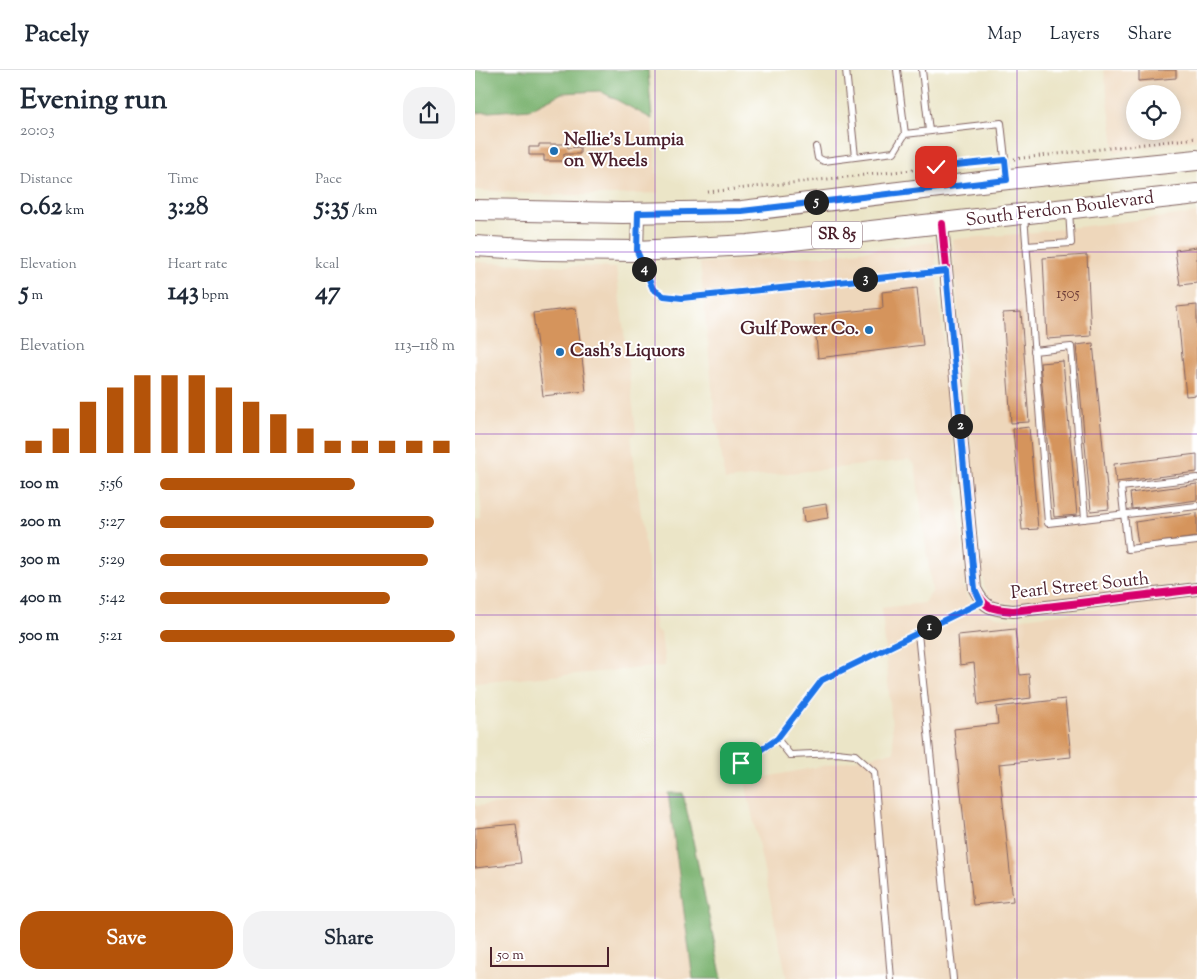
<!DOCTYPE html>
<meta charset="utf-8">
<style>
:root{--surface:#fff;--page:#f2f2f3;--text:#1f2937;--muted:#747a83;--line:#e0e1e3;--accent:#b45309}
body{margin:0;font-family:"Sorts Mill Goudy",serif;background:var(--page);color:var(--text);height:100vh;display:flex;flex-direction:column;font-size:19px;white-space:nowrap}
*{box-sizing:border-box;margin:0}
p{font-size:16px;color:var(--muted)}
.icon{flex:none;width:28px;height:28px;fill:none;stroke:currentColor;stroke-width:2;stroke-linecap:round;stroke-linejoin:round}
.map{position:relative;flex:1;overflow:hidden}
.drawer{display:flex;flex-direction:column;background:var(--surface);width:475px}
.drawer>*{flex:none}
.fabs{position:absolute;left:651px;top:15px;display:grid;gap:10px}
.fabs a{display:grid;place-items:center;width:55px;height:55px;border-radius:50%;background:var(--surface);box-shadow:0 2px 12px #0003;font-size:25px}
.scale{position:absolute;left:15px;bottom:12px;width:119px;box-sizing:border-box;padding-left:5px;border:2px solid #4a1f2b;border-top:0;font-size:14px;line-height:18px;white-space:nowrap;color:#4a1f2b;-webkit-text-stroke:4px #fff;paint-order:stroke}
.pin{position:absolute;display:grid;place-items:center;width:42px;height:42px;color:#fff;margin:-21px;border-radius:10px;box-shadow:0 2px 8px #0006}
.km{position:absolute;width:25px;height:25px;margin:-12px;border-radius:50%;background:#222;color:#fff;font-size:14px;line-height:25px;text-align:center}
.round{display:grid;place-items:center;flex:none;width:52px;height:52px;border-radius:20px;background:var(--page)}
.overview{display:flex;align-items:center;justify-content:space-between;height:85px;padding:0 20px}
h1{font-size:28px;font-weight:700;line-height:38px}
.stats{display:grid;grid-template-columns:repeat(3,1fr);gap:8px;height:85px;padding:5px 20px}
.stats div{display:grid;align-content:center}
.stats b{font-size:25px;font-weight:700}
.stats small{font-size:14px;font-weight:400}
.stats p{font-size:14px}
.chart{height:140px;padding:10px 20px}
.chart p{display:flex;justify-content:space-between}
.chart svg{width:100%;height:90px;margin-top:5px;stroke:var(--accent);stroke-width:6}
.button{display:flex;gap:10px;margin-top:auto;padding:10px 20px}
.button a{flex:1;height:58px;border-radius:20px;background:var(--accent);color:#fff;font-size:20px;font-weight:700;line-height:58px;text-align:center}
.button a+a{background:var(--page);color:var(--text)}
ul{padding:0 20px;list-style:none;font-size:16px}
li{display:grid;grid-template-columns:80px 60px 1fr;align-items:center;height:38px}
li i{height:12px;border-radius:6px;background:var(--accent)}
header{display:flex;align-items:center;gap:30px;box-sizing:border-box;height:70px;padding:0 25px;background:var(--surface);border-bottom:1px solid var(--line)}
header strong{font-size:24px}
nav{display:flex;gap:28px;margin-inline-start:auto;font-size:18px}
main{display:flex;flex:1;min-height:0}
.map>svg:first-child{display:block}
.built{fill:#eed7bb;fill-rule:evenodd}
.forest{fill:#7ab270;stroke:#62684e}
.building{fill:#d5945c}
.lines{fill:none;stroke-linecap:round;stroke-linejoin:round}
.lane-casing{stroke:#826462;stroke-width:8}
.street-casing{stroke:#826462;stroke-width:14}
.primary-casing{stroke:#826462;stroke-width:22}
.path{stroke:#826462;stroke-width:3;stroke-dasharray:1 4;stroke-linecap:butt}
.lane{stroke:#fff;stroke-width:6}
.street{stroke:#fff;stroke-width:12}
.primary{stroke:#fff;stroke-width:20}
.cycleway-casing{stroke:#fff;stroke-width:11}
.cycleway{stroke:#d6006c;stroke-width:8}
.route-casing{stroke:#fff;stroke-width:10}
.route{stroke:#1a73e8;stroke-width:6}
.grid{fill:none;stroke:#7b2cbf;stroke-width:1;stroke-opacity:0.55}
.poi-dot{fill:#1f6fb2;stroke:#fff;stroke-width:2}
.labels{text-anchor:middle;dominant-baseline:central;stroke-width:4;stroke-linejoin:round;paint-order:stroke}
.number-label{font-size:15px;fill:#6d3c37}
.shield{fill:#fff;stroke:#80626b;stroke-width:1}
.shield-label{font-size:16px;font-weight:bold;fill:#4a1f2b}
.poi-label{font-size:18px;font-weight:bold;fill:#4a1f2b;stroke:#fff;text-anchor:start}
.street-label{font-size:18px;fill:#4a1f2b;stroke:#fff}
</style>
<header>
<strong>Pacely</strong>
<nav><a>Map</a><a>Layers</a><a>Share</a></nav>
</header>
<main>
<section class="drawer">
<div class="overview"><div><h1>Evening run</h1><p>20:03</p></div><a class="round"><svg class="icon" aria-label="share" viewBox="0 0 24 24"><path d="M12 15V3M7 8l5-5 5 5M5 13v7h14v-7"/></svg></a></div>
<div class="stats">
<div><p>Distance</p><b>0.62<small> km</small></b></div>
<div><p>Time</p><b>3:28</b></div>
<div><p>Pace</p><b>5:35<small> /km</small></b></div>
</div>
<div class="stats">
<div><p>Elevation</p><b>5<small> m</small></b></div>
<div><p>Heart rate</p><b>143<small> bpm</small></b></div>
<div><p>kcal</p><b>47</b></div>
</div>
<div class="chart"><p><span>Elevation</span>113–118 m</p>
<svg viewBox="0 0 160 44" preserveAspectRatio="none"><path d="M5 44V38M15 44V32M25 44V19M35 44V12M45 44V6M55 44V6M65 44V6M75 44V12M85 44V19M95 44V25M105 44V32M115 44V38M125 44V38M135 44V38M145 44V38M155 44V38"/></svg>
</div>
<ul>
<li><b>100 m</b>5:56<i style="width:66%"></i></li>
<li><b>200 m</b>5:27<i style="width:93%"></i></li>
<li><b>300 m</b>5:29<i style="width:91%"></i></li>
<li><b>400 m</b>5:42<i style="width:78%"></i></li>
<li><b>500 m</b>5:21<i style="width:100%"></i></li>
</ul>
<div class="button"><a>Save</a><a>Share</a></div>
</section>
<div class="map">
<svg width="722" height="909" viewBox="0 0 722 909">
<rect width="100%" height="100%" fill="#fff"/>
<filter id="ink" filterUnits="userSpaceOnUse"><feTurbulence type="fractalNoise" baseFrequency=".02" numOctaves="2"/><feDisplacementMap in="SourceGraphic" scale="10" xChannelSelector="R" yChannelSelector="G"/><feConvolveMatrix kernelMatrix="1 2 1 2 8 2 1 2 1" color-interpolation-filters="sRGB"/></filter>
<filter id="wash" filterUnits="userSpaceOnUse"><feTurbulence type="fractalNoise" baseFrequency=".0096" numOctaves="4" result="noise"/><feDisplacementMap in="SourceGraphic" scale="20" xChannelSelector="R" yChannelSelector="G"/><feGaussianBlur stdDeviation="1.12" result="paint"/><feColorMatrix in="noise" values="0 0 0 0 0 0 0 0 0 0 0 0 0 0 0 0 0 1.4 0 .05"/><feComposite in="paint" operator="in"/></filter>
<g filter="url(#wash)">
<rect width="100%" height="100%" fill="#ebe5c7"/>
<path class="built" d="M629 0H722V69L640 82ZM660 24H698V61H660Z
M125 21 177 49 183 123 134 125H75L0 120V43L55 39 87 23Z
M722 143V512L538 533 525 532 514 526 509 516 477 169 543 164Z
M459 172 491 514 488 515 492 527H494L498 535 502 539 521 547 539 549 722 528V909H312L270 711 419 682 407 538 449 533 457 522 440 395 434 390 250 410 243 356 241 354 240 348 225 193 353 185Z
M0 192 141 198 161 361 156 367 181 560 186 563 190 596 0 613V451L7 450 0 364Z
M193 723 218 909H0V736Z"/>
<path class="forest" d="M0 0H173L177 49 125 21 87 23 55 39 0 43Z
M193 723H208L247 909H218Z"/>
<g id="blocks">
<path class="building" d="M664 0H701V8L664 11Z
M64 74H92L93 78 105 77V84H89V91H69V85H54V77H64Z
M722 177V213L705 215 700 180Z
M612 185 616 266 572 269 568 188Z
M442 218 448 275 343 288 339 245 408 238 407 222Z
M722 235V325L711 326 702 237Z
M101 238 111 321 68 326 58 243Z
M546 242 554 352 536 353 528 243Z
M618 273 634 439 616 441 601 275Z
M588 291 602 445 579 447 565 293Z
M554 357 563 459 547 460 538 359Z
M722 384V402L641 412 639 394Z
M722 414V430L657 439 655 423Z
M351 434 353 448 329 452 327 438Z
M722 443V467L663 475 660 452Z
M540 559 545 605 554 604 556 628 503 635 499 593 485 595 483 565Z
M590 629 596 687 524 694 538 831 498 835 479 659 523 654 521 637Z
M41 754 46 793 0 798V758Z"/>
</g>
</g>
<g filter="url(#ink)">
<use href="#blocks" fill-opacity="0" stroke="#826462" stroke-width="1"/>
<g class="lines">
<defs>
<path id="lane" d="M371 0 380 87 419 82 430 64 422 0
M447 0 454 61
M430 64 526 53 532 106
M341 77 343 88 349 91 380 87
M549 146 573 453 722 436
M551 176 596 173 594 140
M163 185 178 219 189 226 207 228 471 201
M559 281 596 277 610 449
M722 408 646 417 653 479 722 471
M443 563 478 909
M302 669 315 685 362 683 380 685 399 702 416 909
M266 693 302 669 347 610 506 532"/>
<path id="street" d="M467 154 500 519C510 539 517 539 538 541L722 519
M162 181 163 143"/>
<path id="primary" d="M0 140 148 143 267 141 514 111 722 90
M0 176 68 180 162 181 273 175 722 124"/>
</defs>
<use href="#lane" class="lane-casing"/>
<use href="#street" class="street-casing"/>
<use href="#primary" class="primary-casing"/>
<path class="path" d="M539 89 722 68
M233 122 520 91"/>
<use href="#lane" class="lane"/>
<use href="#street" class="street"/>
<use href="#primary" class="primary"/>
<defs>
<path id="cycleway" d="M467 154 500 519C510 539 517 539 538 541L722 519"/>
</defs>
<use href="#cycleway" class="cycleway-casing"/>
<use href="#cycleway" class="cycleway"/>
</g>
</g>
<g class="lines" filter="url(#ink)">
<defs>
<path id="route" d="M266 693 302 669 347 610 506 532 500 519 471 201 207 228 189 226 178 219 162 181 163 143 267 141 532 110 530 90 461 97"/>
</defs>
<use href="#route" class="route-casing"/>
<use href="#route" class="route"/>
</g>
<path class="grid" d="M180 0V909M361 0V909M542 0V909M0 182H722M0 364H722M0 545H722M0 727H722"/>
<g class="poi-dot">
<circle cx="79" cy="81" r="5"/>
<circle cx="394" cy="260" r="5"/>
<circle cx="85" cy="282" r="5"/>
</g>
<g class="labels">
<g class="number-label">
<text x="593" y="224">1505</text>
</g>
<rect class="shield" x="337" y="151.5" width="50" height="27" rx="4"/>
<g class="shield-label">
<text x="362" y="165">SR 85</text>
</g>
<g class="poi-label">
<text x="89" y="71">Nellie's Lumpia<tspan x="89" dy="21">on Wheels</tspan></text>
<text x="384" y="260" text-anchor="end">Gulf Power Co.</text>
<text x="95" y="282">Cash's Liquors</text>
</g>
<g class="street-label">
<text transform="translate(585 140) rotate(-7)">South Ferdon Boulevard</text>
<text transform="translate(605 517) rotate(-6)">Pearl Street South</text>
</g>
</g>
</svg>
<div class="fabs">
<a><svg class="icon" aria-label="locate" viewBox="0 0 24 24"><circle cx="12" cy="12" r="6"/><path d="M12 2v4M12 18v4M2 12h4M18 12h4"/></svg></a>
</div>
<div class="scale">50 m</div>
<div class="pin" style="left:266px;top:693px;background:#1e9e55"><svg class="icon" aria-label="arrive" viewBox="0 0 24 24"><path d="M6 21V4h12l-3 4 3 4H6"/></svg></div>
<div class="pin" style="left:461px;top:97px;background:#d93025"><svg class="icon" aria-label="check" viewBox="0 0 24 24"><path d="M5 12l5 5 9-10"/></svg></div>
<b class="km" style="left:454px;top:557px">1</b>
<b class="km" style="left:485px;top:356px">2</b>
<b class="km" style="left:390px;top:209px">3</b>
<b class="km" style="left:169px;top:199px">4</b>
<b class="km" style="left:341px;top:132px">5</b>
</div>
</main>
